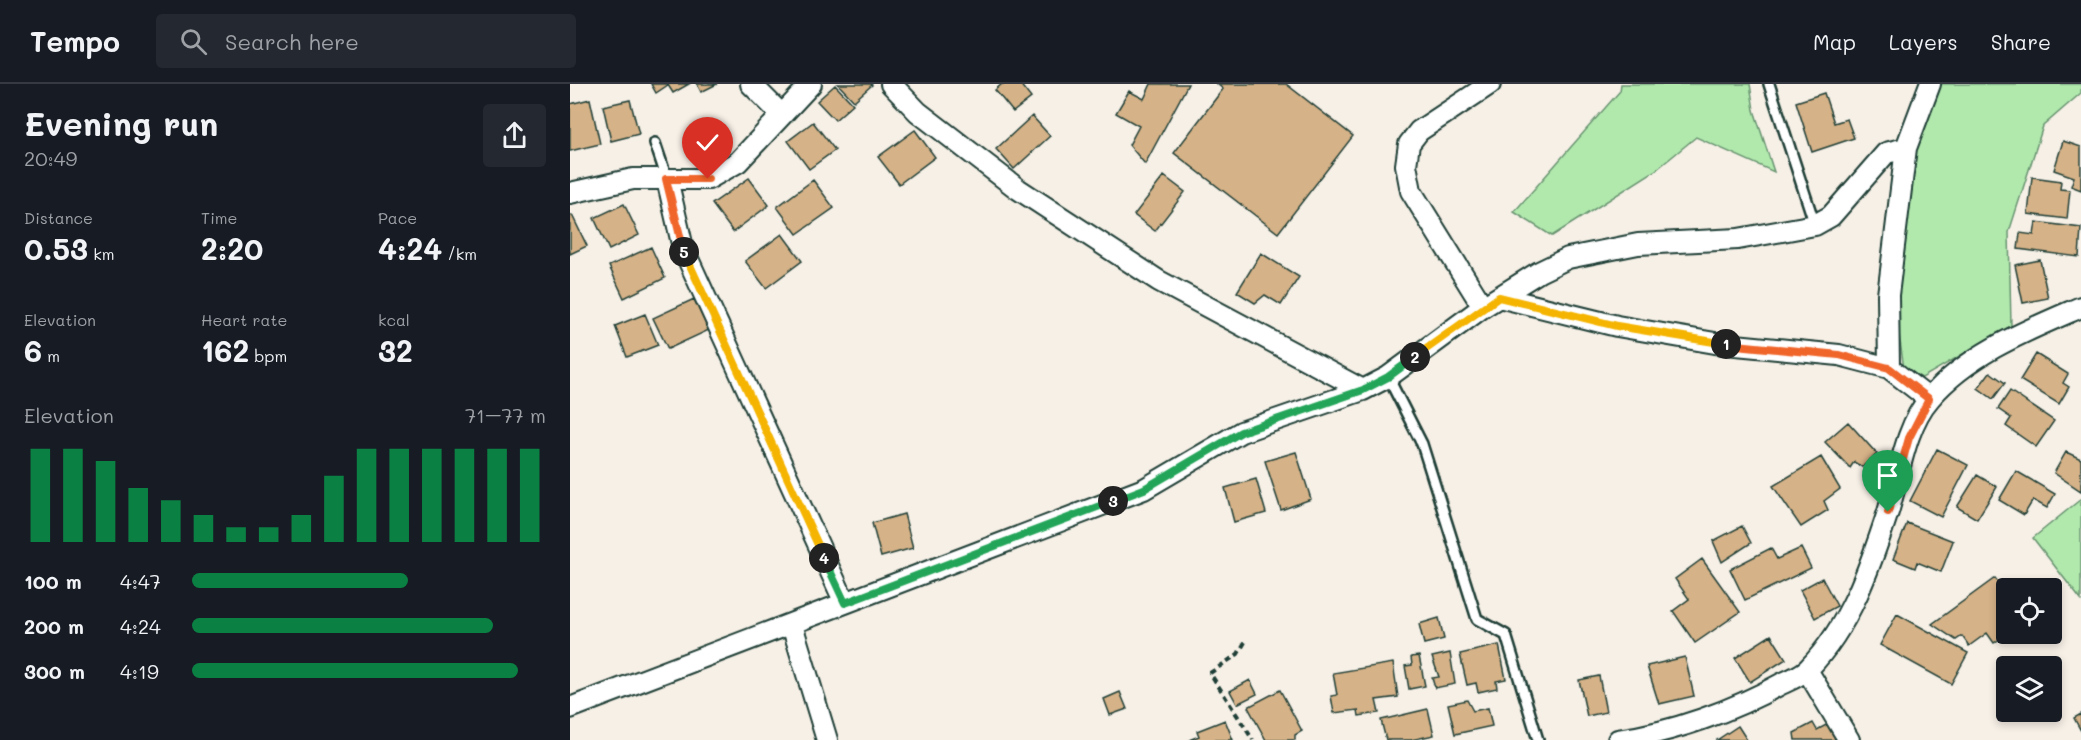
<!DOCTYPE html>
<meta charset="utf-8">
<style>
:root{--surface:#171b24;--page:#242831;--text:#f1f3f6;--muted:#9ea1a6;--line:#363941;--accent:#0b8043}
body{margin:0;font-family:Mali,sans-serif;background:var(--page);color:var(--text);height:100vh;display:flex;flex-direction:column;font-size:22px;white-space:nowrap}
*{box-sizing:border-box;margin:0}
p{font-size:20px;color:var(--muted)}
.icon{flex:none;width:33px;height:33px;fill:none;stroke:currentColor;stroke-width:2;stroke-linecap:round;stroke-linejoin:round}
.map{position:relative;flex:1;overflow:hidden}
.sheet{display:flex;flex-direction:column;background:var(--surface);width:570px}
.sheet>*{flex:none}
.fabs{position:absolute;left:1426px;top:494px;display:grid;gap:12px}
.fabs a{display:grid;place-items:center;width:66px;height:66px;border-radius:6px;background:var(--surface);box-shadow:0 3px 9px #0003;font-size:30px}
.pin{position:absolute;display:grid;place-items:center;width:51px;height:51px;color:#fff;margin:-62px -26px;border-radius:50% 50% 50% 0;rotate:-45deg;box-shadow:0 0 6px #0007}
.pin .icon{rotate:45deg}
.km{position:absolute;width:30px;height:30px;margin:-15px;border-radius:50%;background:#222;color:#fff;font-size:16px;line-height:30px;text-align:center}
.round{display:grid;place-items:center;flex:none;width:63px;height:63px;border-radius:6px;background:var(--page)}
.summary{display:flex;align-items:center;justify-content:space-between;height:102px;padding:0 24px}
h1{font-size:33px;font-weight:700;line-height:45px}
.figures{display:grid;grid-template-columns:repeat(3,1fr);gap:9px;height:102px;padding:6px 24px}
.figures div{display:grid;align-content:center}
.figures b{font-size:30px;font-weight:700}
.figures small{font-size:16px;font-weight:400}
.figures p{font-size:16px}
.chart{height:168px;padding:12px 24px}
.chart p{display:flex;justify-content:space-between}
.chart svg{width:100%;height:108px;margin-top:6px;stroke:var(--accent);stroke-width:6}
ul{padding:0 24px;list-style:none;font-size:20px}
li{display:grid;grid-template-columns:96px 72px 1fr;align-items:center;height:45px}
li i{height:15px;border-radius:8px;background:var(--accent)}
header{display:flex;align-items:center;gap:36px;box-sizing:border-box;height:84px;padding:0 30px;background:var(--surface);border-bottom:2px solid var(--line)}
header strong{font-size:28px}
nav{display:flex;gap:33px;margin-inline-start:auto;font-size:21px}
.search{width:420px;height:54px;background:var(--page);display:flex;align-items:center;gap:15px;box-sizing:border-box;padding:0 21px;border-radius:6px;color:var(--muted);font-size:22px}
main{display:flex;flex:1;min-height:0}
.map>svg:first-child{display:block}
.green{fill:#b1e9ad;stroke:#689370;stroke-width:1.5}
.building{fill:#d6b288;stroke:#1f3d34;stroke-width:1.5}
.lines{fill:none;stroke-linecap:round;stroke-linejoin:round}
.service-casing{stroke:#1f3d34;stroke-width:14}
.minor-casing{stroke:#1f3d34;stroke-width:24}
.path{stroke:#1f3d34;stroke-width:4;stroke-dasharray:6 4.5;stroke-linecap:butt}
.service{stroke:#fff;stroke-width:9}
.minor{stroke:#fff;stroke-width:20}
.split-1-casing{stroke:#fff;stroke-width:12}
.split-2-casing{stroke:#fff;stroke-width:12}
.split-3-casing{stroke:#fff;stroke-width:12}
.split-4-casing{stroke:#fff;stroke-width:12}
.split-5-casing{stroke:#fff;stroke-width:12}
.split-6-casing{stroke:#fff;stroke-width:12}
.split-1{stroke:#f0652b;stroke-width:8}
.split-2{stroke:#f5b400;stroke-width:8}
.split-3{stroke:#22a559;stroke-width:8}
.split-4{stroke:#22a559;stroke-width:8}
.split-5{stroke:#f5b400;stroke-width:8}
.split-6{stroke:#f0652b;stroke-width:8}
</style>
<header>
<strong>Tempo</strong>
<div class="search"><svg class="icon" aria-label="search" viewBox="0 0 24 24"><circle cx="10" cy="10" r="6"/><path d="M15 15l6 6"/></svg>Search here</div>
<nav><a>Map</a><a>Layers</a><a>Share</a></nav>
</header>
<main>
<section class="sheet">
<div class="summary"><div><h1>Evening run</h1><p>20:49</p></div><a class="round"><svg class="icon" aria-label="share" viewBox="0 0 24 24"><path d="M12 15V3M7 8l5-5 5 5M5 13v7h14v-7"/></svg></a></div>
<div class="figures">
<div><p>Distance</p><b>0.53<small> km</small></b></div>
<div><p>Time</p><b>2:20</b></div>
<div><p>Pace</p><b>4:24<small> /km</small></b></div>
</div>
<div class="figures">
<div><p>Elevation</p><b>6<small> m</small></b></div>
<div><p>Heart rate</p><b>162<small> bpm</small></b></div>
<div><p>kcal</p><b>32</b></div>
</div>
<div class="chart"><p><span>Elevation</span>71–77 m</p>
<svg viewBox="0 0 160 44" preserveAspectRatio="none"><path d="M5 44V6M15 44V6M25 44V11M35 44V22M45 44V27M55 44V33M65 44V38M75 44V38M85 44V33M95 44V17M105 44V6M115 44V6M125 44V6M135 44V6M145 44V6M155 44V6"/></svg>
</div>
<ul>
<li><b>100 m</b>4:47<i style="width:61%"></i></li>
<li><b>200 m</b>4:24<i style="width:85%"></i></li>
<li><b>300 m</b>4:19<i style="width:92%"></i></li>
</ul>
</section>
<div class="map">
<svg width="1511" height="656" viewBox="0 0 1511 656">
<rect width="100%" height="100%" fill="#f7f0e7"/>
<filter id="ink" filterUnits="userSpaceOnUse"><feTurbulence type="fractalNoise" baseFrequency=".0167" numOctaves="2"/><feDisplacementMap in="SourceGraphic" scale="12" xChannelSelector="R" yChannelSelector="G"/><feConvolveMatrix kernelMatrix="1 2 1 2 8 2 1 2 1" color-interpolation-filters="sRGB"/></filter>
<g filter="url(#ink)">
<path class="green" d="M1051 0H1180L1184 26 1204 88 1126 53 1086 86 982 152 944 128 1050 7Z
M1370 0H1511V9L1473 42 1439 148 1441 242 1352 294 1334 285 1324 215 1341 71Z
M1511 415V516L1463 454Z"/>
<path class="building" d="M81 0H119L103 9 98 1 86 9Z
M127 0H147L131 8Z
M268 0H301L302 1 284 17Z
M432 0H450L461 14 443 28 425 6Z
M581 0H618L575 80 559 61 569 42 546 29 559 7 574 15Z
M647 0H716L783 52 708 149 604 69 653 5Z
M265 1 283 20 265 36 247 17Z
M1254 9 1264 39 1277 35 1284 54 1242 68 1226 18Z
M20 15 30 60 0 67V20Z
M60 16 69 50 41 57 33 22Z
M462 32 480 52 444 85 426 65Z
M243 38 265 66 239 85 218 57Z
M345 46 365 73 329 100 308 73Z
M1493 57 1511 63V106L1501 102 1504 93 1484 86Z
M594 92 615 108 585 147 564 131Z
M1462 93 1491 97 1490 105 1500 106 1497 135 1458 130Z
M179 94 199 121 163 148 142 120Z
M243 96 264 124 227 150 207 123Z
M54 120 69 151 39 166 24 134Z
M2 131 17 162 0 170V132Z
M1466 138 1511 144 1509 173 1448 165 1450 149 1464 151Z
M212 150 232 177 196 204 175 177Z
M81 163 95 194 54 214 39 182Z
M691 169 729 193 711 221 695 211 685 219 667 208Z
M1470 176 1478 214 1453 219 1445 181Z
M124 215 139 246 98 265 83 234Z
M75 230 88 261 57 273 45 242Z
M1466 270 1498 290 1493 299 1499 303 1489 320 1450 296Z
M1420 288 1435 299 1423 315 1408 304Z
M1440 307 1484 337 1466 363 1436 342 1441 334 1428 325Z
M1278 338 1307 370 1292 383 1284 378 1280 384 1255 358Z
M1367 365 1398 381 1371 433 1340 417Z
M726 368 741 415 711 426 695 377Z
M1496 368 1511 375V407L1484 389Z
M1251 373 1270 405 1254 417 1258 426 1231 443 1203 402Z
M1446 387 1485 410 1477 424 1463 416 1454 431 1429 416Z
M1407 391 1427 403 1407 435 1387 423Z
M686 395 696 429 664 438 655 404Z
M334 430 343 464 311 473 302 439Z
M1337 439 1383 457 1371 488 1347 478 1345 484 1323 475Z
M1172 442 1181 459 1152 478 1143 457Z
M1201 464 1207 475 1231 464 1241 484 1175 516 1160 485Z
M1132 475 1170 528 1125 559 1103 527 1119 515 1105 495Z
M1252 494 1267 522 1245 534 1230 506Z
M1425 494 1437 511 1438 549 1424 559 1417 549 1399 562 1392 552 1386 556 1362 540Z
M1327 530 1398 569 1381 600 1310 561Z
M869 534 874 555 854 560 849 540Z
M1201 551 1216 575 1180 598 1165 574Z
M929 561 936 595 926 597 927 604 908 608 906 599 897 601 890 570Z
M880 569 885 600 865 604 862 594 869 593 862 573Z
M849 572 855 602 839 605 835 582 842 581 841 573Z
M1115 573 1124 612 1089 620 1077 582Z
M823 579 828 613 806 616 809 629 789 632 788 626 764 629 761 612 767 611 763 589Z
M1029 592 1036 628 1017 632 1009 596Z
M680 596 687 610 667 620 660 607Z
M710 606 732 647 725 651V656H696L678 623Z
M550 608 557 625 540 631 534 615Z
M897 616 903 627 918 624 922 642 885 650 878 620Z
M858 625 864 651 841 656H816L811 636Z
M1511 630V647L1504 634Z
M655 636 663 656H619L629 652 627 647Z
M1243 639 1247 646 1258 640 1266 656H1225L1224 649Z
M1168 642 1177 656H1147Z"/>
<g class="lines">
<defs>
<path id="service" d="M1199 0 1245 141
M85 59 97 95
M818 293 852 360 907 535 936 551 968 656"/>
<path id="minor" d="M181 0 212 31
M321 0 348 28 448 105 589 197 793 306
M97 95 113 164 275 519
M0 109 63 95H138L168 78 241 0
M929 213 1047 242 1145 259 1269 271 1319 284 1359 315
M913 223 841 107 836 81 839 60 849 47 920 0
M1319 284 1318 211 1336 64 1360 0
M222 541 257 656
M1237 586 1279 656
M0 624 574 405 671 348 793 306 818 293 913 223 969 188 998 174 1068 160 1168 155 1245 141 1261 132 1316 69 1336 64
M1048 656C1104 648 1162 627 1211 600 1220 596 1232 591 1238 585 1280 542 1300 483 1318 428 1329 393 1335 342 1360 314 1399 269 1458 246 1511 223"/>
</defs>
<use href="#service" class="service-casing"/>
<use href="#minor" class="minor-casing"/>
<path class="path" d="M675 558 668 570 640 589 683 656"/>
<use href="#service" class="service"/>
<use href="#minor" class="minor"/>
</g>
</g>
<g class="lines" filter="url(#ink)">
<defs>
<path id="split-1" d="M1156 260 1269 271 1319 284 1359 315 1339 354 1318 428"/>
<path id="split-2" d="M845 273 929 213 1047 242 1156 260"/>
<path id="split-3" d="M543 417 574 405 671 348 793 306 818 293 845 273"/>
<path id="split-4" d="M254 474 275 519 543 417"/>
<path id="split-5" d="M114 168 254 474"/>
<path id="split-6" d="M114 168 96 95H138"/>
</defs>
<use href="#split-1" class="split-1-casing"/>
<use href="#split-2" class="split-2-casing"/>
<use href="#split-3" class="split-3-casing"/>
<use href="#split-4" class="split-4-casing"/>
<use href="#split-5" class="split-5-casing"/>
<use href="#split-6" class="split-6-casing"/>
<use href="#split-1" class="split-1"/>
<use href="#split-2" class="split-2"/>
<use href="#split-3" class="split-3"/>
<use href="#split-4" class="split-4"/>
<use href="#split-5" class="split-5"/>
<use href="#split-6" class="split-6"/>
</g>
</svg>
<div class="fabs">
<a><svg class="icon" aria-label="locate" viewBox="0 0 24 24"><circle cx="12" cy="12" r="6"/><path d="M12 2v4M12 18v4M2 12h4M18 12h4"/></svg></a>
<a><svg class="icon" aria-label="layers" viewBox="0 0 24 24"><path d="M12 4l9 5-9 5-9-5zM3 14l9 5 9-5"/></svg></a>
</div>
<div class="pin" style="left:1318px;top:428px;background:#1e9e55"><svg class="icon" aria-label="arrive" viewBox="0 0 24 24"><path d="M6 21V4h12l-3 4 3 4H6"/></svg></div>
<div class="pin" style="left:138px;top:95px;background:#d93025"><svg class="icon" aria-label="check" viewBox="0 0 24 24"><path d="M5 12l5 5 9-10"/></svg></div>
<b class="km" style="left:1156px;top:260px">1</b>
<b class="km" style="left:845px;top:273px">2</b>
<b class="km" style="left:543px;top:417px">3</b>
<b class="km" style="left:254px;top:474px">4</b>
<b class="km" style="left:114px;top:168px">5</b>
</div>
</main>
